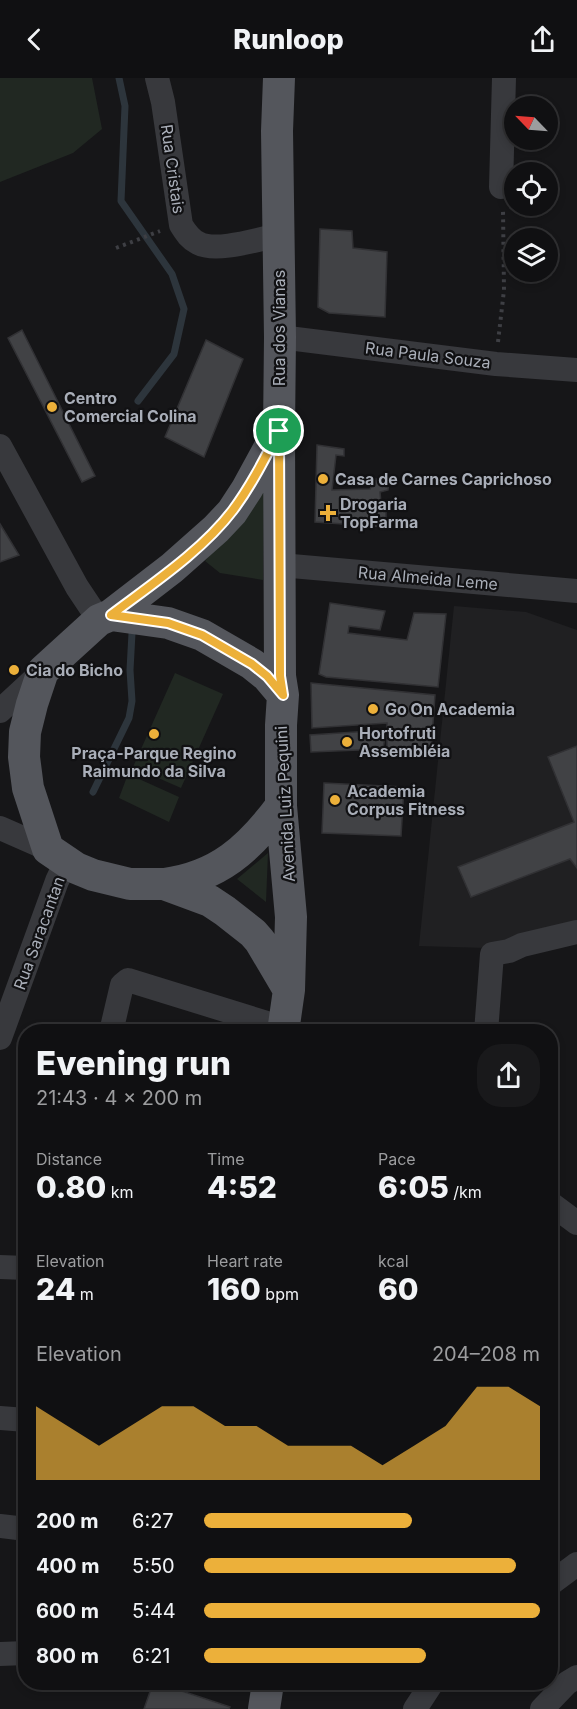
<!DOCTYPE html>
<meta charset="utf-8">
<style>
:root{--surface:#101012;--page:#19191b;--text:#f1f3f6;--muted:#9c9d9f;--line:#303032;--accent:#ecb03a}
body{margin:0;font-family:Inter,sans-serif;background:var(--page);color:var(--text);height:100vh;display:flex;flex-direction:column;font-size:22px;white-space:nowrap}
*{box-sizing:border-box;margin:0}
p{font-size:20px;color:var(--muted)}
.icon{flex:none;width:33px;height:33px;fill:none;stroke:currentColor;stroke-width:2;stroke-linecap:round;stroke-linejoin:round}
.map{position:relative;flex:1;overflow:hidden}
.details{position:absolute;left:18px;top:946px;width:540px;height:666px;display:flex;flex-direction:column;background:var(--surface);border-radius:24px;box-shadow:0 3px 9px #0003,0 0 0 2px var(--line)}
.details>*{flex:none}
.needle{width:39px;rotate:295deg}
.controls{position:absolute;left:504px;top:18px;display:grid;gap:12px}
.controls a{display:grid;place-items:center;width:54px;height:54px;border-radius:50%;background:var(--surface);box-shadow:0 3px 9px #0003,0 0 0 2px var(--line);font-size:30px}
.pin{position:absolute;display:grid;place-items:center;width:51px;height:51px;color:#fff;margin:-26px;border:3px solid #fff;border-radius:50%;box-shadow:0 2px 6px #0007}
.round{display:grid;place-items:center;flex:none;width:63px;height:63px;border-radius:24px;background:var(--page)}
.overview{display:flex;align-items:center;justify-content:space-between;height:102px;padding:0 18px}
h1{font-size:33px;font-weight:800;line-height:45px}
.stats{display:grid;grid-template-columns:repeat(3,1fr);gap:9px;height:102px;padding:6px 18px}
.stats div{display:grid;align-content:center}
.stats b{font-size:30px;font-weight:800}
.stats small{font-size:16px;font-weight:400}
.stats p{font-size:16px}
.chart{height:168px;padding:12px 18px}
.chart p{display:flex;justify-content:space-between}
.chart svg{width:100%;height:108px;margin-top:6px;fill:var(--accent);opacity:.7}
ul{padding:0 18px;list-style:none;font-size:20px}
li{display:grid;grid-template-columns:96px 72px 1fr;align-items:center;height:45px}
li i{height:15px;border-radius:8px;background:var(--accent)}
header{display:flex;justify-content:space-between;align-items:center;height:78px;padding:0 18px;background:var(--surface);font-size:27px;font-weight:800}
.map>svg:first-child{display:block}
.built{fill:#202022}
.green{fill:#212822}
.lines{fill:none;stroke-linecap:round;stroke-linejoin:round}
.stream{stroke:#2d353c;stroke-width:7}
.building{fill:#414245;stroke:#313134;stroke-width:1.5}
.path{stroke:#3e3f44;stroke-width:4;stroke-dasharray:3 4.5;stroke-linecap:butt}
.minor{stroke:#38393d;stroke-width:24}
.major{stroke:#54565c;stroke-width:32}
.route-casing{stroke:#fff;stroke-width:12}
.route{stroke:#ecb03a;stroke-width:8}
.poi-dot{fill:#ecb03a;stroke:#111113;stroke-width:2}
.labels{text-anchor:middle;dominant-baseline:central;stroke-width:4.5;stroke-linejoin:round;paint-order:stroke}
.street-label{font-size:16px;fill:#a9aeb8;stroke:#111113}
.poi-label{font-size:16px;font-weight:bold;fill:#a9aeb8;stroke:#111113;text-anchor:start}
</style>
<header><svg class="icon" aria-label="back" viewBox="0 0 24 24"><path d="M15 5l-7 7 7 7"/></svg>Runloop<svg class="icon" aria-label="share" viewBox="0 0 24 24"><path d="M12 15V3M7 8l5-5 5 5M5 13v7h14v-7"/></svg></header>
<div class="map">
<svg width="577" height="1631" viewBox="0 0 577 1631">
<rect width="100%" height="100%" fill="#161618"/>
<path class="built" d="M454 528 526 534 577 552V843L487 870 419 868Z"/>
<path class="green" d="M0 0H92L102 51 73 75 0 104Z
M264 404 263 502 220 495 205 483 237 444Z
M175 595 223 616 181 710 133 689Z
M128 696 179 719 169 744 119 720Z
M268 775 266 824 237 801Z"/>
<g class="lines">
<path class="stream" d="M119 0 125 28 121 123 172 196 184 231 174 276 138 323
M93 714 129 640 132 623 130 592 132 555"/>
</g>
<path class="building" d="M320 151 352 153 353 170 387 174 385 239 329 235 318 229Z
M22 252 95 398 82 404 8 260Z
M206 262 243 281 204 379 165 359Z
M317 367 344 371V378L336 377 332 412 370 411 375 401 389 402 388 412 380 414 381 425 386 428V449L315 444Z
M0 446 19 477 0 484Z
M330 525 385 533 380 552 349 548 348 555 407 562 414 535 446 536 438 609 326 599 319 596Z
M311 605 435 617 431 673 387 670V645L312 650Z
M386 652 383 671 311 674 310 657Z
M577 668V790L570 781 471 819 458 789 574 744 548 679Z
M324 705 404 709 401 758 322 755Z
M153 1605H158L230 1629 229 1631H144Z"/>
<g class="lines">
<path class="path" d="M116 170 160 153
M498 264 504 212 503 131"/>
<path class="minor" d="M157 0 163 24 181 147C186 155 190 161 198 165 216 175 259 161 279 157
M501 109 504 0
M280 259 496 286 577 292
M0 368 77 509 99 542
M280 487 577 513
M0 633 43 593
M0 750 48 771
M111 954 122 907 128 902 283 950
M486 954 492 876 509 873 522 867 577 854
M0 960 57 803 66 784
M550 1125 577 1145
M0 1189 26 1190
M0 1340 26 1342
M0 1448 26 1451
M550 1506 577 1486
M0 1576 26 1575
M415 1631 432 1605
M542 1631 567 1605 577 1599"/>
<path class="major" d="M279 0 277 53 280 259 279 353 280 598 283 617 281 647V728L291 839 289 912 283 954
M277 356 247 411 232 434 216 451 172 490 111 537 99 542 43 593 32 626 25 654 24 679 28 710 48 771 76 790 93 797 130 806H164L210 823 225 833 253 855 260 863 289 912
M111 537 168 545 202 557 252 586 267 598 283 617
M164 806C218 799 249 771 281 728
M264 1631 268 1605"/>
</g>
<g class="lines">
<defs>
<path id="route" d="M279 353 280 598 283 617 267 598 252 586 202 557 168 545 111 537C152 506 202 473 233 432 251 408 265 380 279 353Z"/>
</defs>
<use href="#route" class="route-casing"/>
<use href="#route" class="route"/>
</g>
<g class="poi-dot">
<circle cx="52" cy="329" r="6"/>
<circle cx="323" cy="401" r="6"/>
<path d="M325 426h6v6h6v6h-6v6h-6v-6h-6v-6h6z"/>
<circle cx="14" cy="592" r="6"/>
<circle cx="373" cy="631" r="6"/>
<circle cx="154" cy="656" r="6"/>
<circle cx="347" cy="664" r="6"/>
<circle cx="335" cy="722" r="6"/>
</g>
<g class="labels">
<g class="street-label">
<text transform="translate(173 91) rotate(82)">Rua Cristais</text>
<text transform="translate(279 250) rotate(-90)">Rua dos Vianas</text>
<text transform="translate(428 277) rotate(7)">Rua Paula Souza</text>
<text transform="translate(428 500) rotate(5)">Rua Almeida Leme</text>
<text transform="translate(285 726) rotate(-93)">Avenida Luiz Pequini</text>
<text transform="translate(39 855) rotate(-70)">Rua Saracantan</text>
</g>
<g class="poi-label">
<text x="64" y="320">Centro<tspan x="64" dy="18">Comercial Colina</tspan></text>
<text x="335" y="401">Casa de Carnes Caprichoso</text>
<text x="340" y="426">Drogaria<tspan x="340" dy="18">TopFarma</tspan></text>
<text x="26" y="592">Cia do Bicho</text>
<text x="385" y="631">Go On Academia</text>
<text x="359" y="655">Hortofruti<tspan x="359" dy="18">Assembléia</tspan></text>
<text x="154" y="675" text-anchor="middle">Praça-Parque Regino<tspan x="154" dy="18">Raimundo da Silva</tspan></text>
<text x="347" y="713">Academia<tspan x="347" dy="18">Corpus Fitness</tspan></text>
</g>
</g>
</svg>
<div class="controls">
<a><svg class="needle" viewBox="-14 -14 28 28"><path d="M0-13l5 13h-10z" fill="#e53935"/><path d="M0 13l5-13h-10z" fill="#9c9d9f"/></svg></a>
<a><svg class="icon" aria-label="locate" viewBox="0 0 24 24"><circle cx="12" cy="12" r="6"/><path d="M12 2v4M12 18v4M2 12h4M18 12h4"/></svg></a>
<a><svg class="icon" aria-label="layers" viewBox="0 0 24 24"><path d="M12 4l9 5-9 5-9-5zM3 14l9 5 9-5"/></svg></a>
</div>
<div class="pin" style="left:279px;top:353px;background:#1e9e55"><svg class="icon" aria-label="arrive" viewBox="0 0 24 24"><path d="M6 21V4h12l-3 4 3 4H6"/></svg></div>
<section class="details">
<div class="overview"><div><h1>Evening run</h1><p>21:43 · 4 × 200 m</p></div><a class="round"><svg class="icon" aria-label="share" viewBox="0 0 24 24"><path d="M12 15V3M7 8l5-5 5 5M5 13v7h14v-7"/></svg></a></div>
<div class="stats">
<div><p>Distance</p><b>0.80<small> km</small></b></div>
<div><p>Time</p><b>4:52</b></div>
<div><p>Pace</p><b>6:05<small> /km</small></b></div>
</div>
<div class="stats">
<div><p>Elevation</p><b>24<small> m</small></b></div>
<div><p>Heart rate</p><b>160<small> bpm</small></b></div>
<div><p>kcal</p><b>60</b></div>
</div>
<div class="chart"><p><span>Elevation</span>204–208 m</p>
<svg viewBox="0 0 160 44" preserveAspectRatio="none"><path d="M0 44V14L10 22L20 30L30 22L40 14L50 14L60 22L70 22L80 30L90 30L100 30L110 38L120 30L130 22L140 6L150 6L160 14V44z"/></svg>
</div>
<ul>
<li><b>200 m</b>6:27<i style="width:62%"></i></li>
<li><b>400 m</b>5:50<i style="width:93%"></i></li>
<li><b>600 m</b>5:44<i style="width:100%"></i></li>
<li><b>800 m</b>6:21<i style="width:66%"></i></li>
</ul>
</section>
</div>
